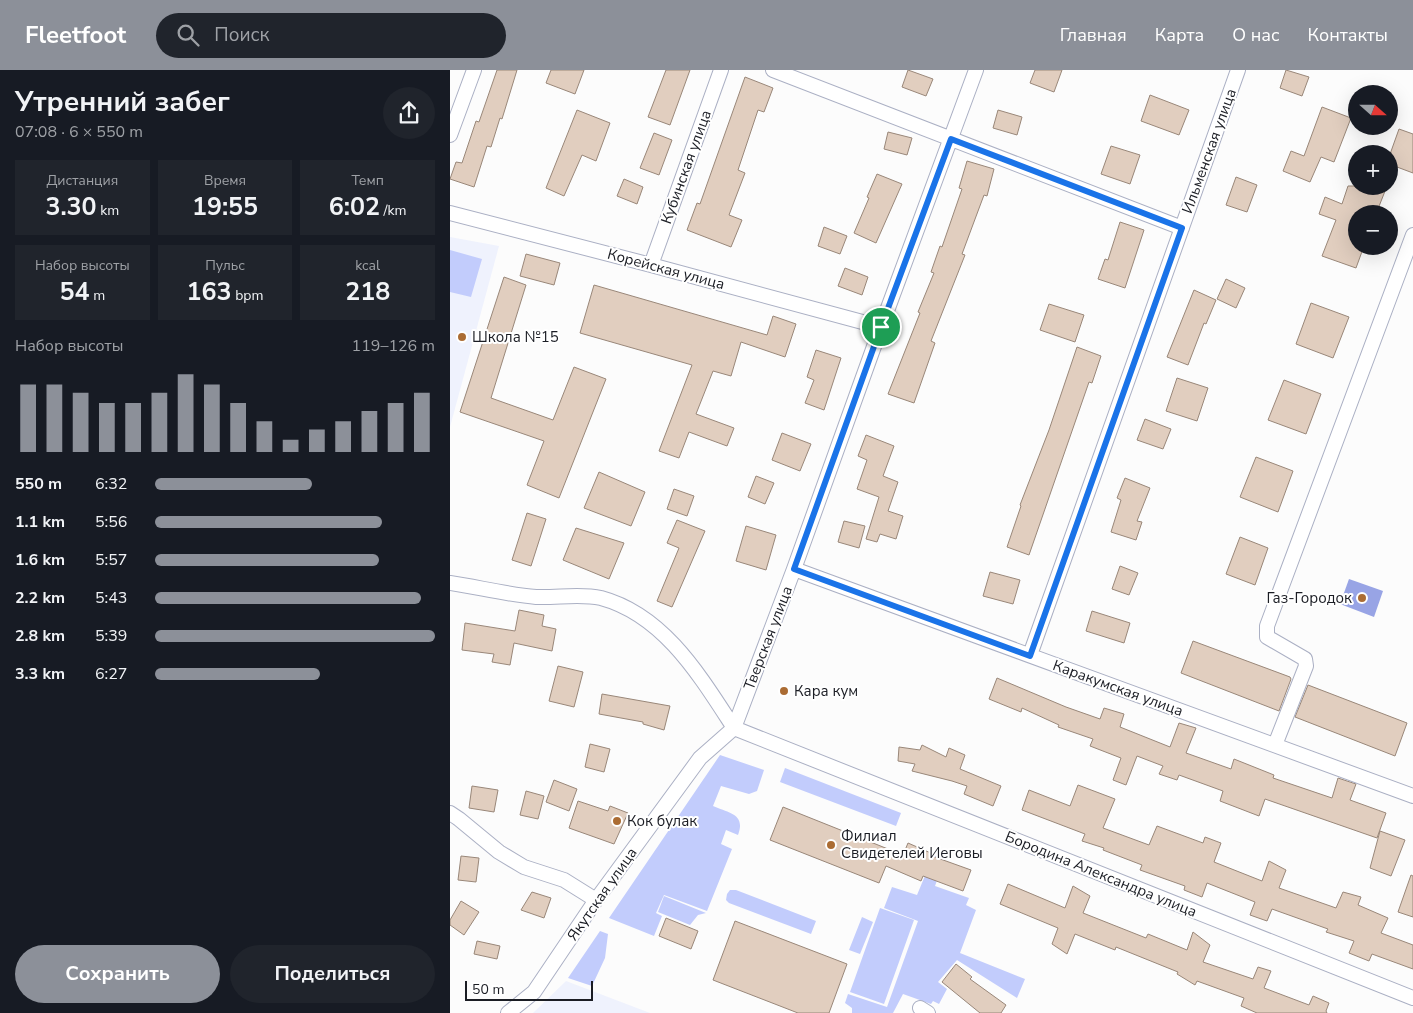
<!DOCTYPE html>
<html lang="ru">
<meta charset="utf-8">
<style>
:root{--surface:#171b24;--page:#20242c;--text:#f1f3f6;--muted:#9ea1a6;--accent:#8c9099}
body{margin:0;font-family:"Nunito Sans",sans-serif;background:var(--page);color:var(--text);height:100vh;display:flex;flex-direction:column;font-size:19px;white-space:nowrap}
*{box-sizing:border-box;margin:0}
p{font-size:16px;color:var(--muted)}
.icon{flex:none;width:28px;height:28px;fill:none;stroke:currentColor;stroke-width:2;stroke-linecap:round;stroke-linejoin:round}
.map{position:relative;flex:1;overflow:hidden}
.side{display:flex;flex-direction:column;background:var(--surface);width:450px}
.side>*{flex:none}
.needle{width:32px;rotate:111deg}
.buttons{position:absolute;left:898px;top:15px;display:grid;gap:10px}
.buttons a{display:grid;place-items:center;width:50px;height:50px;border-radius:50%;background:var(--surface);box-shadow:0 5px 20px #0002;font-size:25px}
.scale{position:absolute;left:15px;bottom:12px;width:128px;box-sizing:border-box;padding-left:5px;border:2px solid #1b1d24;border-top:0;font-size:14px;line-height:18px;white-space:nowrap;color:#1b1d24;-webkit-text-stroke:4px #fff;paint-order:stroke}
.pin{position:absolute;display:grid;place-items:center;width:42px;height:42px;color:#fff;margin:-21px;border:2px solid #fff;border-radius:50%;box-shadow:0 1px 5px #0007}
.round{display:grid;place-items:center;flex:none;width:52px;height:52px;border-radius:26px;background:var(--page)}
.head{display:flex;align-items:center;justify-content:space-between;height:85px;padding:0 15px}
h1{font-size:28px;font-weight:700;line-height:38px}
.metrics{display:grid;grid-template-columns:repeat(3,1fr);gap:8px;height:85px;padding:5px 15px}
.metrics div{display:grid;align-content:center;border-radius:0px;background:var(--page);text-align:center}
.metrics b{font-size:25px;font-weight:700}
.metrics small{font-size:14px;font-weight:400}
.metrics p{font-size:14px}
.chart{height:140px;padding:10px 15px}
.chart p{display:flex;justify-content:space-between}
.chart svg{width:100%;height:90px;margin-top:5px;stroke:var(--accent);stroke-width:6}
.button{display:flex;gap:10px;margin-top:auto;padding:10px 15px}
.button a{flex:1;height:58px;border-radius:30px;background:var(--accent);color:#fff;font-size:20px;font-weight:700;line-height:58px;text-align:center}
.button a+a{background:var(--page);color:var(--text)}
ul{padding:0 15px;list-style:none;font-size:16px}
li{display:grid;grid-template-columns:80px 60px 1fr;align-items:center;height:38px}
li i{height:12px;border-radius:6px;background:var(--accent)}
header{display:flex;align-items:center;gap:30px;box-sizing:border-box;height:70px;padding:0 25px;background:var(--accent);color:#fff}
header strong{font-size:24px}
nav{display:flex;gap:28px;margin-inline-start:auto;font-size:18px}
.search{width:350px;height:45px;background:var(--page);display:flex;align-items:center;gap:12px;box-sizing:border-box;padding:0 18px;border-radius:28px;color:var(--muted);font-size:19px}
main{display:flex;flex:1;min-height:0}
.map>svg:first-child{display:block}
.built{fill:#eff2fd}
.green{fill:#c2ccfc}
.water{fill:#98a4e5}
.building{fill:#e1cebf;stroke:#998779}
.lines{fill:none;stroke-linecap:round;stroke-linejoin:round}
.minor-casing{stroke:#abb0c4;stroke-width:16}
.minor{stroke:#fff;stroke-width:14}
.route-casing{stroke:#fff;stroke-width:10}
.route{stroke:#1a73e8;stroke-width:6}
.poi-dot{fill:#ab6c33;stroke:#fff;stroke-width:2}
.labels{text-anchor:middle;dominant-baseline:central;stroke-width:4;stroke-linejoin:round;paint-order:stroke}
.street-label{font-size:15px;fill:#1b1d24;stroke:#fff}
.poi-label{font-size:15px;fill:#1b1d24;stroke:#fff;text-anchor:start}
</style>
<header>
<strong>Fleetfoot</strong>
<div class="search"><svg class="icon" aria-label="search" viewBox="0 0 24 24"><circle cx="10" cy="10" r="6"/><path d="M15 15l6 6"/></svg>Поиск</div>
<nav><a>Главная</a><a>Карта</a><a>О нас</a><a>Контакты</a></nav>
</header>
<main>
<section class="side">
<div class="head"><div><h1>Утренний забег</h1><p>07:08 · 6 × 550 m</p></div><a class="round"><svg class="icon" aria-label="share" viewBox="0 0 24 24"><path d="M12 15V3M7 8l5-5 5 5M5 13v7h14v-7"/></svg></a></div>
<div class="metrics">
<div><p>Дистанция</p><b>3.30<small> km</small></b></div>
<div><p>Время</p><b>19:55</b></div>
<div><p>Темп</p><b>6:02<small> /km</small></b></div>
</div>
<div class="metrics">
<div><p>Набор высоты</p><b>54<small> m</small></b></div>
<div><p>Пульс</p><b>163<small> bpm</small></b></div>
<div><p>kcal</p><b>218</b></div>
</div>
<div class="chart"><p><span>Набор высоты</span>119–126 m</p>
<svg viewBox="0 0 160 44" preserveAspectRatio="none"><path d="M5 44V11M15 44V11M25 44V15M35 44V20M45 44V20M55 44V15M65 44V6M75 44V11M85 44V20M95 44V29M105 44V38M115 44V33M125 44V29M135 44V24M145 44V20M155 44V15"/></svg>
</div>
<ul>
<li><b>550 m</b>6:32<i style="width:56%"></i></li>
<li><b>1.1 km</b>5:56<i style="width:81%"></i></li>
<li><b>1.6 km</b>5:57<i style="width:80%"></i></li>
<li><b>2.2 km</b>5:43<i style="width:95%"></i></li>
<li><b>2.8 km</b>5:39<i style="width:100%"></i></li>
<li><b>3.3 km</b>6:27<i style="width:59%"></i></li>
</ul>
<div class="button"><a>Сохранить</a><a>Поделиться</a></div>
</section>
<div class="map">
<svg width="963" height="943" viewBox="0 0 963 943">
<rect width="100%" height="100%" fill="#fcfcfc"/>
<path class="built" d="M0 167 49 176 0 357Z
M116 911 200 943H83Z"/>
<path class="green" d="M0 180 32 189 21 227 0 222Z
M270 685 314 700 307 721 299 724 271 716 263 736C279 743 296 744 288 765L276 760 271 774 282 779 257 841 214 825 206 843 212 846 204 866 159 848Z
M335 698 451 743 446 756 330 712Z
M484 784 495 788 485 816 519 828 516 835 526 840 510 883 575 909 567 928 507 890 488 912 497 919 489 934 483 931 481 934 453 924 443 943H402V938L395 933 398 924 437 937 468 851 434 838 442 817 467 825Z
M280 820H286L366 851 361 864 279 833 276 830 277 824Z
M214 826 256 843 248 845 240 855 208 842Z
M430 838 464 850 434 934 400 922Z
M412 847 423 852 410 884 399 880Z
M150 861 158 864 155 888 142 916 118 908Z"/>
<path class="water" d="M899 509 933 521 924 547 890 534Z"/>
<path class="building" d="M47 0H67L52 49 50 48 41 77 37 76 24 117 0 109 6 92 12 93 26 51 29 52Z
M101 0H134L125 24 96 13Z
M216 0H240L220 55 198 47Z
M458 0 483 9 476 26 452 17Z
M585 0H612L604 22 580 13Z
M836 0 859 7 852 26 830 18Z
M295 7 323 18 314 42 308 40 288 100 295 103 279 145 292 150 281 177 237 160 247 133 250 134Z
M700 25 739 40 729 65 691 51Z
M872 37 901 48 884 92 871 87 860 112 833 101 841 81 854 86Z
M127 40 160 53 146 91 132 85 114 126 96 118Z
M548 40 572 47 567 65 543 58Z
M949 59 963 64V103L939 94V87Z
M438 62 462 68 457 85 434 79Z
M204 63 222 70 209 105 190 98Z
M661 76 690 85 680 114 651 104Z
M517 91 544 99 537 126 534 125 512 184 515 185 481 271 485 273 464 333 438 324 470 243 468 242 484 203 481 202 490 176 492 177 512 119 509 118Z
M427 104 452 114 426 173 404 163 419 128 417 127Z
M786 107 807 115 797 142 776 135Z
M174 109 193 117 187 134 167 126Z
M898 116H937L926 144H906V176H914L906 198 872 186 886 150 869 144 875 127 892 134Z
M670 152 694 160 675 218 648 209 655 189 658 190Z
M374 157 397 166 390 184 368 176Z
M76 184 110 193 104 215 70 206Z
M395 198 418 207 412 225 388 216Z
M54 207 76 215 41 328 103 350 124 297 156 309 109 428 77 415 94 371 10 342Z
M776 209 795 218 786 238 767 229Z
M144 215 317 265 323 246 346 254 335 287 291 272 281 306 263 301 246 344 284 358 277 376 239 362 229 388 209 381 242 295 130 263Z
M744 220 766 230 756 254 754 253 738 295 717 287Z
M861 233 899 247 883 288 846 274Z
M599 234 634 245 625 272 590 260Z
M627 277 651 286 642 313 639 312 579 485 557 477 571 436 570 435 599 360Z
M366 280 391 288 374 340 355 333 364 310 357 307Z
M727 308 758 318 747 351 716 341Z
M834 310 871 324 856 364 818 350Z
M695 349 721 359 713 379 687 370Z
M332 363 361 374 350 401 322 390Z
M416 365 444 376 433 406 448 412 438 441 453 446 446 469 430 464 427 472 416 469 429 427 407 419 417 390 408 386Z
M806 387 843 401 828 442 790 427Z
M149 402 195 422 181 456 134 438Z
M306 406 324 413 315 434 298 427Z
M675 408 700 418 687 451 692 452 686 470 661 462 671 430 667 428Z
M224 419 244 426 237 446 217 439Z
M77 443 96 449 81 496 62 490Z
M227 450 255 461 222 537 207 531 229 478 217 473Z
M394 451 415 456 409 478 388 472Z
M296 456 326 465 316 500 286 491Z
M126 458 174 473 159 509 113 490Z
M790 467 818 478 805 515 776 504Z
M670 496 688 503 679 525 662 519Z
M540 502 570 510 563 534 533 526Z
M69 540 94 545 92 556 106 559 102 581 64 573 60 595 42 592 44 584 12 580 15 553 65 561Z
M642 541 680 553 674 573 636 561Z
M743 571 840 607 841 609 829 641 731 603Z
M108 596 133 602 124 637 99 631Z
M547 608 616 637 650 649 654 638 674 644 670 657 720 677 729 653 746 658 736 683 781 699 784 689 824 705 823 708 882 728 888 708 906 714 900 730 936 743 927 768 815 729 809 746 770 731 773 721 729 705 727 710 709 704 713 696 687 686 676 715 663 710 671 688 640 676 643 669 608 657 609 655 572 638 571 642 539 629Z
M858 615 957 653 945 686 845 647Z
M152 624 220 636 214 660 193 654V652L149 644Z
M140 674 160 679 154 702 135 697Z
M472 675 496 687 499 678 515 685 510 699 551 716 543 736 514 724 517 716 502 711 462 701 465 694 448 691 449 677 470 680Z
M104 710 127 719 119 741 96 732Z
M628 715 665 729 653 758 699 775 707 756 753 773 755 767 771 773 764 792 812 811 819 791 836 800 829 818 886 838 893 822 911 827 908 835 938 848 931 863 963 875V899L922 884 919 891 899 883 904 871 876 862 878 859 822 839 817 851 800 845 805 832 757 813 752 827 734 820 735 816 690 800 692 795 653 780 654 778 632 771 635 764 572 740 579 720 620 736Z
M22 716 48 720 44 742 19 738Z
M76 721 94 726 88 749 70 745Z
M128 731 158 741 160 736 178 743 164 774 119 758Z
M333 737 453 785 458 773 483 784 482 786 521 800 513 821 473 806 471 811 436 796 429 813 320 770Z
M930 761 955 770 941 806 920 798Z
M11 786 29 788 26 812 8 810Z
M961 805 963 806V847L948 842Z
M558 814 615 838 623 816 640 826 633 843 696 868 698 864 737 880 743 862 760 875 753 892 803 909 808 897 821 901 814 918 859 935 863 926 879 933 876 941 877 943H807L791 936 794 928 747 911 745 915 727 904 728 902 666 877 665 880 625 864 617 884 602 874 608 858 550 834Z
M82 822 101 828 94 848 71 840Z
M11 831 29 842 14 865 0 855V850Z
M216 848 248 861 241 879 209 866Z
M285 851 397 894 379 943H348L263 910Z
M27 871 50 876 47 889 24 884Z
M506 894 522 907 520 909 556 935 551 943H530L492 912Z"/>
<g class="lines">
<defs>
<path id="minor" d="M323 0 732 158
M0 65 24 0
M0 143 201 195 431 257
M201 195 271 0
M344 499 963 726
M0 513C27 517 60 525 86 527 108 528 129 523 151 528 214 545 250 606 284 658
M580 585 788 0
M284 658 963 928
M825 675 856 596 855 589 817 567V556L963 165
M0 743 9 749 49 782 74 797 114 810 146 830
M470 938 478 943
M58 943 84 922 146 830 250 688 284 658 344 499 431 257 526 0"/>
</defs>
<use href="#minor" class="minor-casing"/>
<use href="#minor" class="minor"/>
</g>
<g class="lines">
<defs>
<path id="route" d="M501 69 732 158 580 586 344 499 431 257Z"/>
</defs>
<use href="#route" class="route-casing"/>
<use href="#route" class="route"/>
</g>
<g class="poi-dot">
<circle cx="12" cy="267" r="5"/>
<circle cx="912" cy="528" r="5"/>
<circle cx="334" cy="621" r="5"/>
<circle cx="167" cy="751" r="5"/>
<circle cx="381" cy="775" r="5"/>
</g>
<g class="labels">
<g class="street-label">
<text transform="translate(759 81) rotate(-70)">Ильменская улица</text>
<text transform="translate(236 97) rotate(-70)">Кубинская улица</text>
<text transform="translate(216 199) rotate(15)">Корейская улица</text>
<text transform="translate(318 568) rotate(-69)">Тверская улица</text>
<text transform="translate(668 618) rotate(20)">Каракумская улица</text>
<text transform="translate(651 804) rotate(22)">Бородина Александра улица</text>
<text transform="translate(152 824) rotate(-55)">Якутская улица</text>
</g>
<g class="poi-label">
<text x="22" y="267">Школа №15</text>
<text x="902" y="528" text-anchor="end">Газ-Городок</text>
<text x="344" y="621">Кара кум</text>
<text x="177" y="751">Кок булак</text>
<text x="391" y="766">Филиал<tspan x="391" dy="17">Свидетелей Иеговы</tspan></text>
</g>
</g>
</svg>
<div class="buttons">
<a><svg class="needle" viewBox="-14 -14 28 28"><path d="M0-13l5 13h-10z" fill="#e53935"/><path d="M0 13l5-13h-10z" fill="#9ea1a6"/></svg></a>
<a>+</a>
<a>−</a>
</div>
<div class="scale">50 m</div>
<div class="pin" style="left:431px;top:257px;background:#1e9e55"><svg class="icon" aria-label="arrive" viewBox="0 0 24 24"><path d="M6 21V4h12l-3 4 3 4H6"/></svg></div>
</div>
</main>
